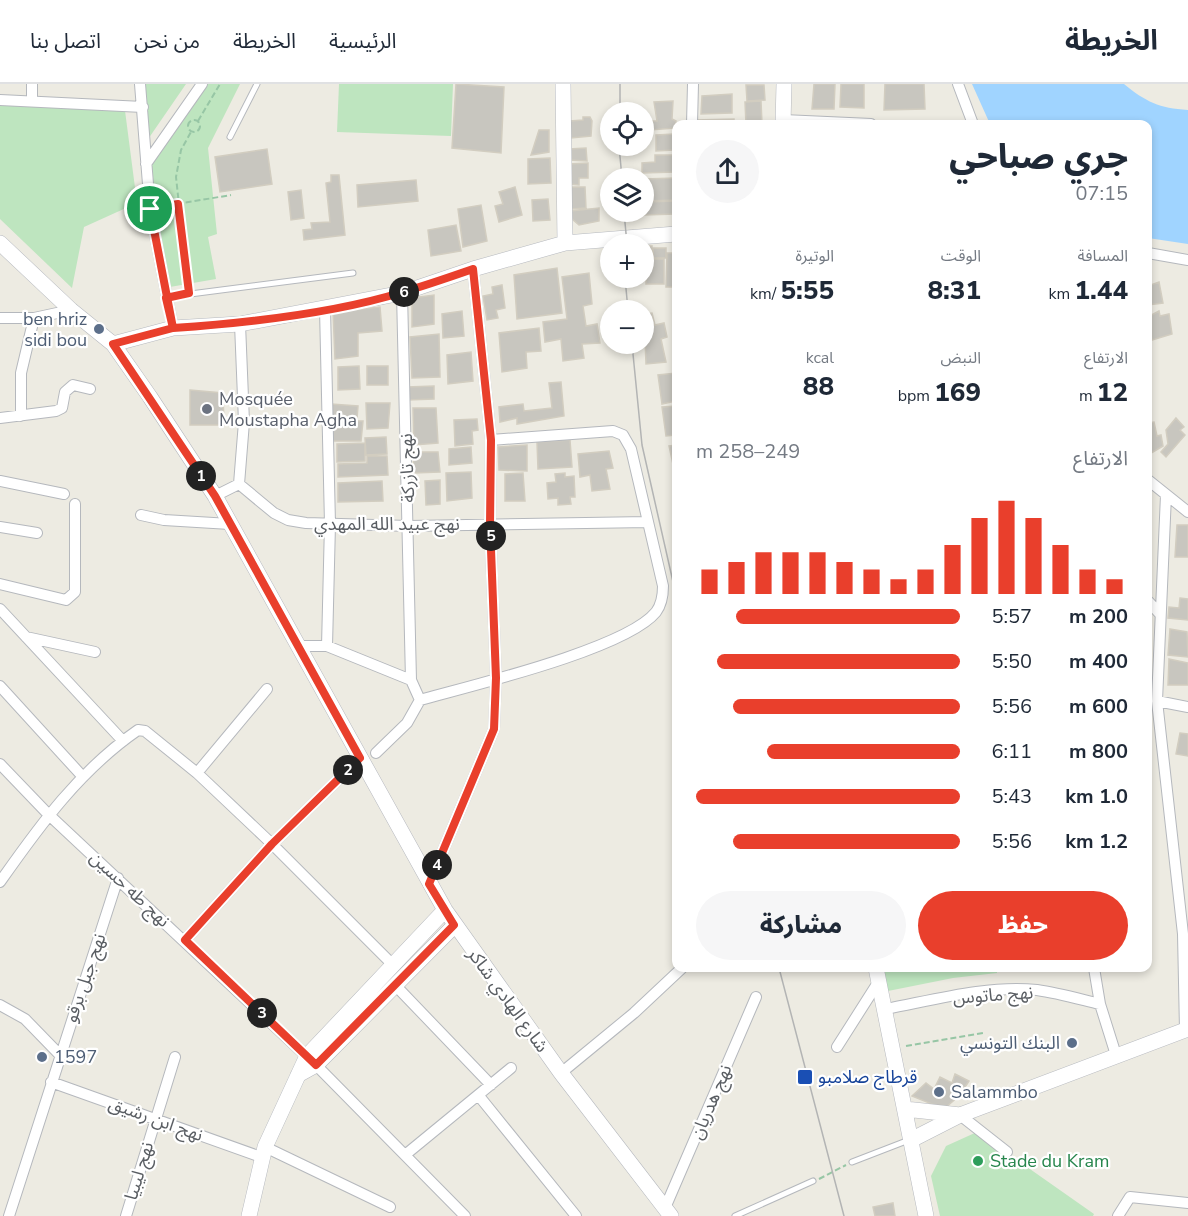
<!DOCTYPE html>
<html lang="ar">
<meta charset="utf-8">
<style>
:root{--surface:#fff;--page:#f6f6f7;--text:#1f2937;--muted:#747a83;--line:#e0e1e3;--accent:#e93f2c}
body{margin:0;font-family:"Nunito Sans","Noto Sans Arabic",sans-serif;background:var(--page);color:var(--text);direction:rtl;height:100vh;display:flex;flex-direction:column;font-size:22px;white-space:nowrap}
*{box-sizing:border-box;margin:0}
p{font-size:20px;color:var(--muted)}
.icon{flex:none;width:33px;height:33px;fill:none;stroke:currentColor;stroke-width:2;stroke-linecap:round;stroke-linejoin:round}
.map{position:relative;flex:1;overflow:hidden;direction:ltr}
.side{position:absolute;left:672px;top:36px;width:480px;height:852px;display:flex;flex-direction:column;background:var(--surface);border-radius:12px;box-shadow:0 3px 9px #0003;direction:rtl}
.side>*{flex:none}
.tools{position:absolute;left:600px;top:18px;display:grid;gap:12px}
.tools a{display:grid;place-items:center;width:54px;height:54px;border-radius:50%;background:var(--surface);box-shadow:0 3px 9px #0003;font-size:30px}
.pin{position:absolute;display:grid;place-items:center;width:51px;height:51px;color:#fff;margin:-26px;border:3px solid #fff;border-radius:50%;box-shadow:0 2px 6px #0007}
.km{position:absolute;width:30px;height:30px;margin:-15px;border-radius:50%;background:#222;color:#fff;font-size:16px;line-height:30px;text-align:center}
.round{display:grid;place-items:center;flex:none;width:63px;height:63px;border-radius:32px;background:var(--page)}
.headline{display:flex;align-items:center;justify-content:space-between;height:102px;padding:0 24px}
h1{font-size:33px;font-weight:800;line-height:45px}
.figures{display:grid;grid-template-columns:repeat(3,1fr);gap:9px;height:102px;padding:6px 24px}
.figures div{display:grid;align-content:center}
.figures b{font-size:26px;font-weight:800}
.figures small{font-size:16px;font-weight:400}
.figures p{font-size:16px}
.chart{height:168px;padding:12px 24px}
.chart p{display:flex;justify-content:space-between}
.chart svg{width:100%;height:108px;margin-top:6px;stroke:var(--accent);stroke-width:6}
.action{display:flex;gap:12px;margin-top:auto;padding:12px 24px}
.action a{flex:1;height:69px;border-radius:36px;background:var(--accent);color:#fff;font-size:24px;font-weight:800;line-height:69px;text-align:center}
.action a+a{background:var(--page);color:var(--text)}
ul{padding:0 24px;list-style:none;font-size:20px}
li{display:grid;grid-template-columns:96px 72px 1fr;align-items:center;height:45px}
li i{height:15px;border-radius:8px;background:var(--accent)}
header{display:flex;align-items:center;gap:36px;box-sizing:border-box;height:84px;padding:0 30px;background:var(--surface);border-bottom:2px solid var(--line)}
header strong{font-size:28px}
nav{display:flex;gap:33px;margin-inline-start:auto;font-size:21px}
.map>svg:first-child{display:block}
.green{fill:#bee5bf}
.water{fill:#a0d4ff}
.building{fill:#c8c6bf;stroke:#d2cdc0;stroke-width:1.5}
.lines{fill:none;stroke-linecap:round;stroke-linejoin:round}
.lane-casing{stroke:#b5b8bd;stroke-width:7}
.street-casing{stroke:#b5b8bd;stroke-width:12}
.secondary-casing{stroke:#b6b9bf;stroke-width:16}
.path{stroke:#97c6a5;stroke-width:2;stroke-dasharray:6 3;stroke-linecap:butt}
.lane{stroke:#fff;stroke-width:5}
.street{stroke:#fff;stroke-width:10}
.secondary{stroke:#fff;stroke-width:15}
.tram{stroke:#b3b4b4;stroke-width:1.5}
.route-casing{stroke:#fff;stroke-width:12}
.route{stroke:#e93f2c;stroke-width:8}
.service-dot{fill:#5c6f8a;stroke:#fff;stroke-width:2}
.worship-dot{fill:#6b7280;stroke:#fff;stroke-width:2}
.transit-dot{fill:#1a4fb4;stroke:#fff;stroke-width:2}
.leisure-dot{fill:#2e9e5b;stroke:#fff;stroke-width:2}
.labels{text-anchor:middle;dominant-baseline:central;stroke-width:4.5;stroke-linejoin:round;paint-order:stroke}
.service-label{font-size:18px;fill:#4e5e75;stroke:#fff;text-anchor:end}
.worship-label{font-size:18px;fill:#5b616d;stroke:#fff;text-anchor:start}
.street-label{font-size:18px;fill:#5a5e63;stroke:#fff}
.transit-label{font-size:18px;fill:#164399;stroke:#fff;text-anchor:start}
.leisure-label{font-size:18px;fill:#27864d;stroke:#fff;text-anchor:start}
</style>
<header>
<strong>الخريطة</strong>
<nav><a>الرئيسية</a><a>الخريطة</a><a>من نحن</a><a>اتصل بنا</a></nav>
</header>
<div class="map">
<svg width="1188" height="1132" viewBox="0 0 1188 1132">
<rect width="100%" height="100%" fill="#edebe2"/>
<path class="green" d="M139 0H186L144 61Z
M199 0H240L208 64 217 150 208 153 216 195 164 204 146 76Z
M339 0H453L451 52 337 48Z
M0 18 124 19 137 119 84 143 72 204 0 135Z
M878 884H997V889L953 894 883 908Z
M977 1048 1094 1130 1093 1132H940L931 1092 946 1062Z"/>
<path class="water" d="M972 0H1124C1146 18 1159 24 1188 26V160L1148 154V40H990Z"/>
<path class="building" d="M456 0 504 3 501 69 452 64Z
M814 0H835L834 25H812Z
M841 0H864V24L840 23Z
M885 0H924L925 25 884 26Z
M746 1H764L765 16 747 17Z
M732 10V29L701 30 702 12Z
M673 17 672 35 676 37 675 44 650 46V37H657L654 18Z
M761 17 762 40H746L745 18Z
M583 33H590L592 37 591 52 571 54 570 37 583 36Z
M734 35V40H695V36Z
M539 46H549V68L531 71Z
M674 50V66L656 67V51Z
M586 64 587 77 569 76V65Z
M267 65 272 100 220 108 215 73Z
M655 71H676V88L642 89V79L655 78Z
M550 74 551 99 528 100V75Z
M588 79V94H579V101L568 100 567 80Z
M331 91H339L345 151 304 156 303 146 312 145 311 139 330 138 326 99 331 98Z
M676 94V116L645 117 644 95Z
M416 96 418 117 358 123 357 101Z
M515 103 522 131 499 138 495 122 503 120 499 108Z
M570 103H585L586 124 570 125Z
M301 106 304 134 291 136 288 108Z
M548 115 550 136 533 137 532 116Z
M676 117V130L643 131 644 118Z
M481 121 487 157 463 163 458 125Z
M599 124V137L579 141 571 134 570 127Z
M456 141 461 167 431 172 428 146Z
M644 162H652V174L644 175Z
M653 164H666V174H653Z
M667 169H676V203H666Z
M646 175H664V200H646Z
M557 184 562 229 517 235 514 191Z
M589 189 592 220 583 222 586 242 597 240 600 259 582 260 584 274 563 277 561 255 545 258 543 238 567 235 562 193Z
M1159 198 1163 219 1148 221V202Z
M502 201 505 224 496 226 498 234 487 236 483 212 493 210 492 203Z
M434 211V240L412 243V214Z
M380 223 382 247 358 249V272L335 275 333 228Z
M462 227 464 252 443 254 442 230Z
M1159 227 1160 232 1169 230 1172 250 1152 256 1148 233Z
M652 229 655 241 664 239 667 253 661 255 666 278 646 280 644 230Z
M539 244 541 267 526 268 527 284 502 288 499 249Z
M439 250 440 293 412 294 410 253Z
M471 268 473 297 448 300 447 271Z
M359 282 360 305 338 306V283Z
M367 282H388V301H367Z
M676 289V317L662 320 658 291Z
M561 298 564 332 517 340V334L500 338 499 323 523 320 524 327 552 324 549 299Z
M434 302V315L407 316V303Z
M190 306 223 309 224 341H190Z
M366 319H390L388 344 367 345Z
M331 320 358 322 357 335 330 333Z
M676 322V351L666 352 662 323Z
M413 324H436L438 359 414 361Z
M1176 334 1184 343 1180 346 1185 351 1166 373 1161 368 1168 360 1166 346Z
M477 335 478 346 472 347 473 360 455 362 454 336Z
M331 337H363L361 357H331Z
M1154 338 1157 352 1161 351 1163 362 1148 371V339Z
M386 353 387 370 366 371 365 354Z
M570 356 572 383 538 385 537 358Z
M365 359V377L337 378V360Z
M527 361V387L499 386 498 363Z
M676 361V394L669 362Z
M471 363 472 379 449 381V365Z
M609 367 613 384 606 385 610 405 592 407 590 391 580 393 578 370Z
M413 368H438L440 388 414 389Z
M367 372H387L388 391 338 393V380L367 379Z
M471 388 472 414 447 417 446 389Z
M523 389 525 417H505V390Z
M565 389V393L574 392 575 413H570L571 420 558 421V414L548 415 547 399 556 398 555 390Z
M440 396V420L426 421 425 397Z
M382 397 383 417 338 418V399Z
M1177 441H1188V473H1175Z
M1180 514 1188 515V536L1168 534 1169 523 1179 524Z
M1170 545 1187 548 1188 573 1168 571Z
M1169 575 1188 579V601H1168Z
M1180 649 1188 650V672L1176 670Z
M955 990 969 997 960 1011 944 1025 912 1012 926 999 934 1005 940 993 952 999Z
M893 1119 895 1132H875L873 1123Z"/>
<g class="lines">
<defs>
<path id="lane" d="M230 53 257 0
M167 213 353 189
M852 1078 909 1056
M735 1132 813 1097"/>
<path id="street" d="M140 0 150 125 173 244
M958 0 973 40
M0 16 143 23
M32 17V0
M783 36 871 40
M692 40 693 0
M146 80 202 0
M1148 169 1188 176
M402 209 411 596 420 616C470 602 626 565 656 528 662 520 663 511 663 502L631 365 623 351 613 347 491 356
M325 225 330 440 327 562
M0 234H34L71 226
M21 332V289L34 234
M0 334 56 327 62 324 65 308 73 301 90 305
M1148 396 1188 428
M0 397 64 410
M239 400 244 338 240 240
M1166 411 1157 617 1183 850 1185 946
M215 412 239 400 274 429 288 436 306 439 409 442 648 438
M141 431 164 436 230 440
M0 443 37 449
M0 500 66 516 75 508V420
M1148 517 1160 530
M0 525 123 657
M26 553 95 568
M299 562H327L411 596
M0 602 83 693
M1157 617 1188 623
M376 669 407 639 420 616
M0 680 48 730 316 981 465 1132
M197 689 267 605
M0 798C40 741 80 686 138 646L145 647 197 689 272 760 393 881
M429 800 494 645 496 594 490 440 491 356 473 185
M185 856 272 760 360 674
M1094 884 1100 920 1116 971
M395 901 491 1001
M0 921 25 935 59 970
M886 925C934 916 987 901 1037 906 1058 909 1079 915 1100 920
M837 963 879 897
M561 989 634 929 682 884
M51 998 261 1073
M479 1012 576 1132
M960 1031 1007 1068
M265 1063 390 1123
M405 1071 511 984
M665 1124 756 913
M9 1132 118 794
M126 1132 175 973
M1118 1132 1130 1113 1188 1119"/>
<path id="secondary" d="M563 0 565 159
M783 40 784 0
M0 159 71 226 113 260 150 313 215 412 445 826 561 989 671 1132
M113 260 173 244 240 240 402 209 473 185 565 159 676 150
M876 884 926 1132
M298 991 316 981 455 841
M905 1025 960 1031
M911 1056 960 1031 1188 945
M249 1132 265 1063 307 972 445 826"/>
</defs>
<use href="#lane" class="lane-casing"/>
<use href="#street" class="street-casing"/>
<use href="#secondary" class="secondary-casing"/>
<path class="path" d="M188 42a6 6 0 1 1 12 0a6 6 0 1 1-12 0Z
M198 37 220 0
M159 123 231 111
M188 204 176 93 181 66 191 48
M906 962 983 949
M819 1095 846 1081"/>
<use href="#lane" class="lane"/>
<use href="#street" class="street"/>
<use href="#secondary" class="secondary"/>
<path class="tram" d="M620 28V0
M619 62 622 94
M624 128 627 160
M625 194 628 226
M632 260 642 361 676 511
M779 884 844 1132"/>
</g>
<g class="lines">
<defs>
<path id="route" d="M150 125 173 244 113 260 215 412 360 674 272 760 185 856 316 981 454 841 429 800 494 645 496 594 490 440 491 356 473 185C450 193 427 201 403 208 332 230 247 239 173 244L166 214 189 209 178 120 150 125"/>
</defs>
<use href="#route" class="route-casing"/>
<use href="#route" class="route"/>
</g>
<g class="service-dot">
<circle cx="99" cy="245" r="6"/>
<circle cx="1072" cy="959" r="6"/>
<circle cx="42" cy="973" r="6"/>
<circle cx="939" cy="1008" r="6"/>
</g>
<circle class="worship-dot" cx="207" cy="325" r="6"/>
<rect class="transit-dot" x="797" y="985" width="16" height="16" rx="3"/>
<circle class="leisure-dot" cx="978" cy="1077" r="6"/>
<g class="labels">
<g class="service-label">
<text x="87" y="235">ben hriz<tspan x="87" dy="21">sidi bou</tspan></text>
<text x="1060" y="959">البنك التونسي</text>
<text x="54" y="973" text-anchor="start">1597</text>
<text x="951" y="1008" text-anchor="start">Salammbo</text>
</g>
<g class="worship-label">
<text x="219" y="315">Mosquée<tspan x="219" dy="21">Moustapha Agha</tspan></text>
</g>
<g class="street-label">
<text transform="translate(407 384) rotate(-92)">نهج تازركة</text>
<text x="387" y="440">نهج عبيد الله المهدي</text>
<text transform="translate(130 805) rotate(43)">نهج طه حسين</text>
<text transform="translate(85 894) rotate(-71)">نهج جبل برقو</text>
<text transform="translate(993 911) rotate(-4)">نهج ماتوس</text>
<text transform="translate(508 916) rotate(54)">شارع الهادي شاكر</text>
<text transform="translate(711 1018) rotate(-67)">نهج هدريان</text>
<text transform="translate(156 1035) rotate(20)">نهج ابن رشيق</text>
<text transform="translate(139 1087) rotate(-73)">نهج ليبيا</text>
</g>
<g class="transit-label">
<text x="818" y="993">قرطاج صلامبو</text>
</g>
<g class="leisure-label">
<text x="990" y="1077">Stade du Kram</text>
</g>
</g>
</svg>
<div class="tools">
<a><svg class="icon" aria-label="locate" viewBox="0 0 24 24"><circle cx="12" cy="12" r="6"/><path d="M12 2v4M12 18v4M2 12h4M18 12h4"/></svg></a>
<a><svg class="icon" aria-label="layers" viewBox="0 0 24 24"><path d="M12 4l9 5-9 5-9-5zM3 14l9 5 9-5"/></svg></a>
<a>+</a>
<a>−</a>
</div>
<div class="pin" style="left:150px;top:125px;background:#1e9e55"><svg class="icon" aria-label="arrive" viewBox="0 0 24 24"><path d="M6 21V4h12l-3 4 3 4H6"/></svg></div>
<b class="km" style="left:201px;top:392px">1</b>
<b class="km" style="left:348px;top:686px">2</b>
<b class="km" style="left:262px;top:929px">3</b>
<b class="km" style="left:437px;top:781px">4</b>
<b class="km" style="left:491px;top:452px">5</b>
<b class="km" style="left:404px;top:208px">6</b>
<section class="side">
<div class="headline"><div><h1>جري صباحي</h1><p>07:15</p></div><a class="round"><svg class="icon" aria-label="share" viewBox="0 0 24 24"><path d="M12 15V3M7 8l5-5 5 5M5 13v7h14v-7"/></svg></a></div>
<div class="figures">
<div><p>المسافة</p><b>1.44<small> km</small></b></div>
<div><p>الوقت</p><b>8:31</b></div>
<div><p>الوتيرة</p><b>5:55<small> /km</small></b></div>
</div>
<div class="figures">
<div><p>الارتفاع</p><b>12<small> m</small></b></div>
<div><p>النبض</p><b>169<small> bpm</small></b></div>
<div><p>kcal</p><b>88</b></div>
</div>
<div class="chart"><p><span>الارتفاع</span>249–258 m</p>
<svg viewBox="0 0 160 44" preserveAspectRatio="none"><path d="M5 44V34M15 44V31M25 44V27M35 44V27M45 44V27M55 44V31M65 44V34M75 44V38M85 44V34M95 44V24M105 44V13M115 44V6M125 44V13M135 44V24M145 44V34M155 44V38"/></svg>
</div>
<ul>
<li><b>200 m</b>5:57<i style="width:85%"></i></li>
<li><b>400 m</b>5:50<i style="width:92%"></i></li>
<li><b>600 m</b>5:56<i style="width:86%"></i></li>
<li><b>800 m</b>6:11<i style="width:73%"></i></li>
<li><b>1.0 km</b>5:43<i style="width:100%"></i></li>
<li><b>1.2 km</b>5:56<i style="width:86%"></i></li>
</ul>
<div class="action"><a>حفظ</a><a>مشاركة</a></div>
</section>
</div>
